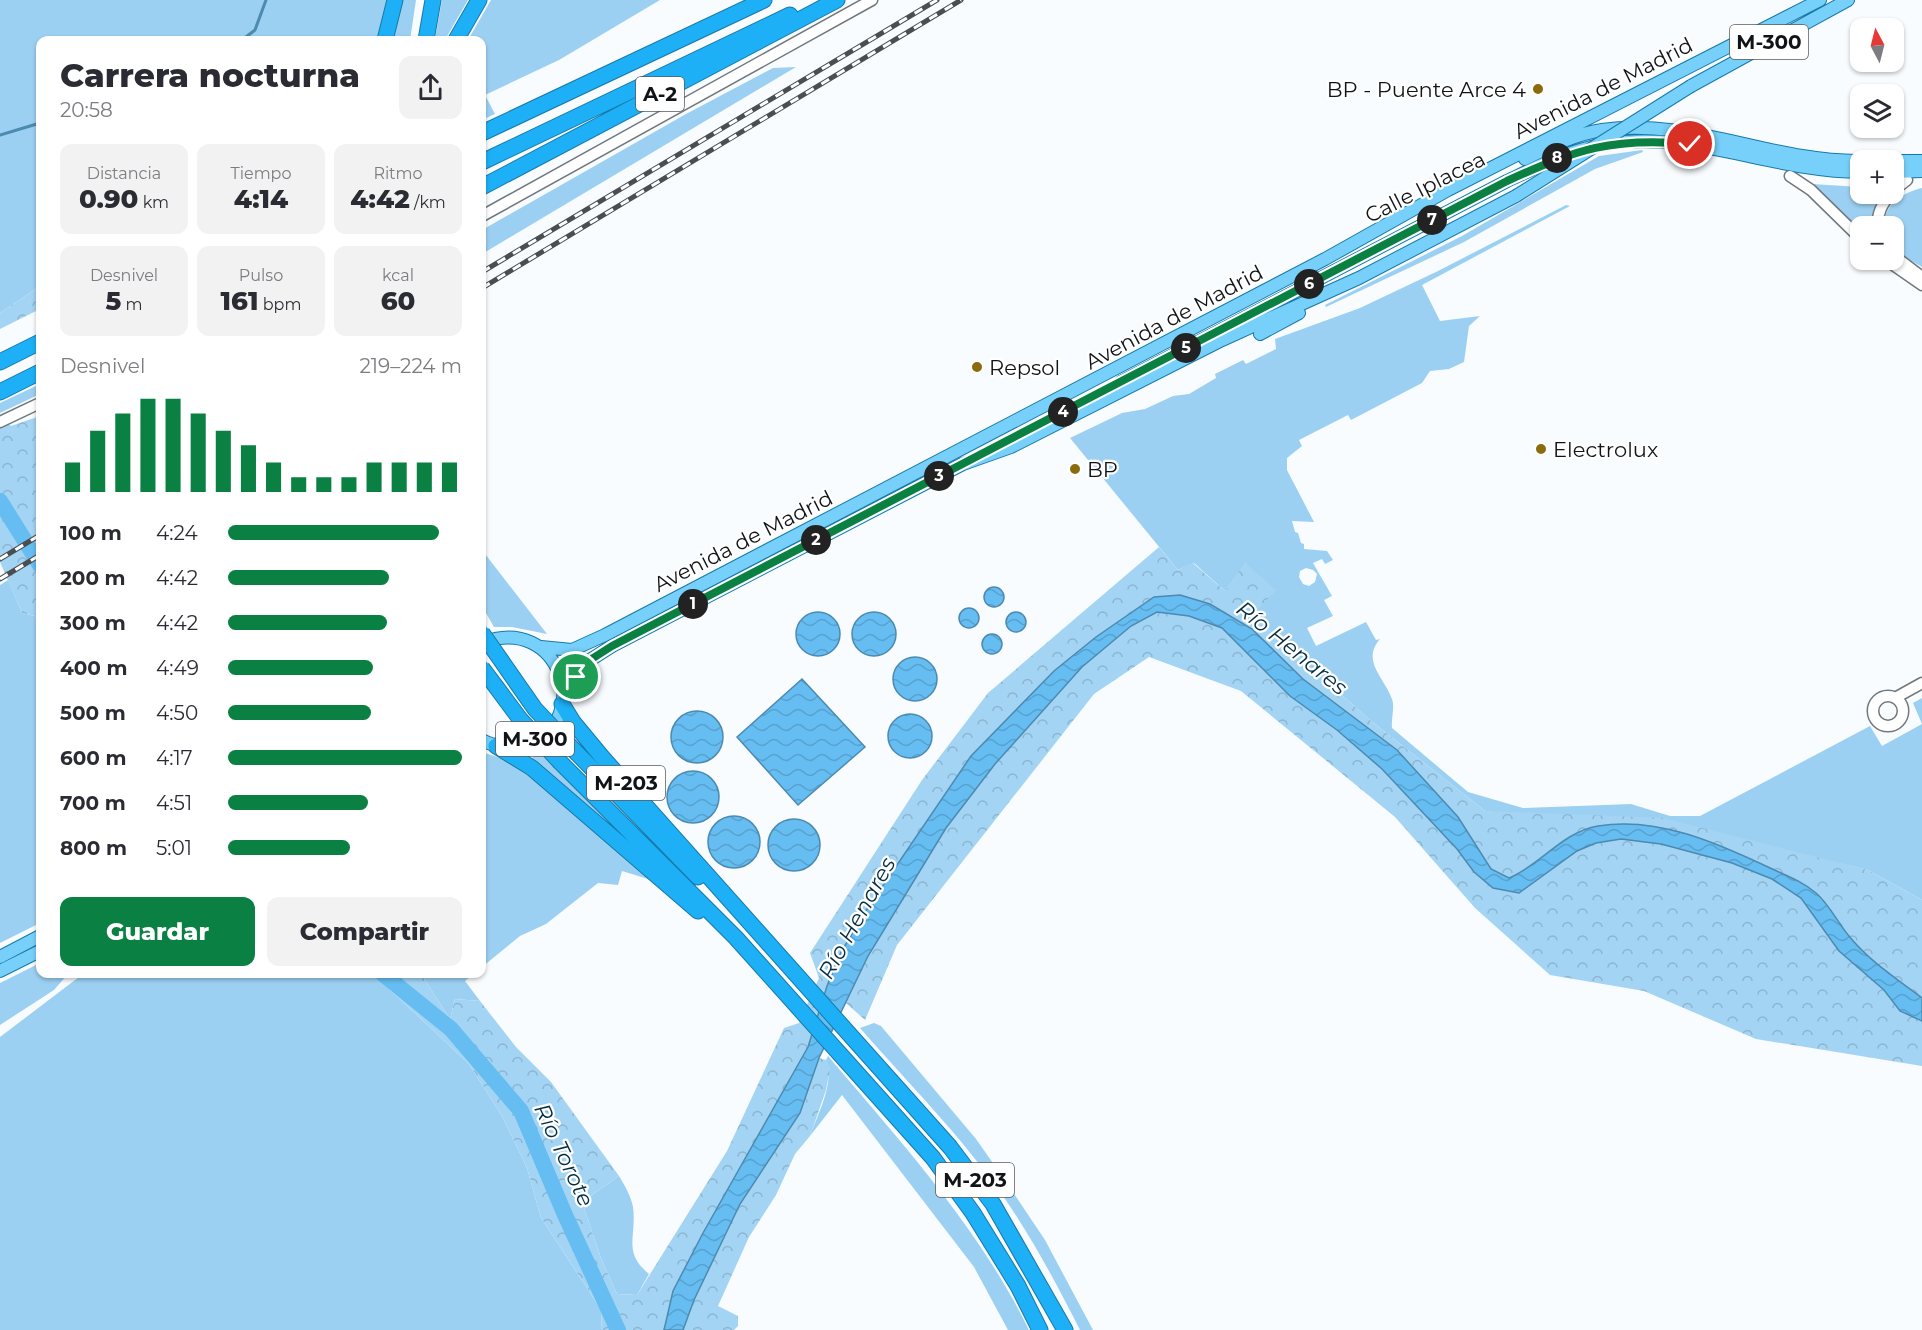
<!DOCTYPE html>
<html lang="es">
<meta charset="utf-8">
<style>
:root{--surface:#fff;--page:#f2f2f3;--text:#2b2b33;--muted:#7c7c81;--accent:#0b8043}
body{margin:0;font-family:Montserrat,sans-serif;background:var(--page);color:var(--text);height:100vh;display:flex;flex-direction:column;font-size:22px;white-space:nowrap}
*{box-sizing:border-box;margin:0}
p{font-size:20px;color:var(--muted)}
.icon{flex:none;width:33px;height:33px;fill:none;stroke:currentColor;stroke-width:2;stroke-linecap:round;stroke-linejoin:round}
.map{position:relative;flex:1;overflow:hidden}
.panel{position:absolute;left:36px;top:36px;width:450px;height:942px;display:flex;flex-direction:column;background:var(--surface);border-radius:12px;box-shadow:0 2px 4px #0004}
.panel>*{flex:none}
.needle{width:39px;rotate:353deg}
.fabs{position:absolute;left:1850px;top:18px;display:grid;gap:12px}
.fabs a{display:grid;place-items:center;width:54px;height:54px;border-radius:12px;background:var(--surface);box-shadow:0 2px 4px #0004;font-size:30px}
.pin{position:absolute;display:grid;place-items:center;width:51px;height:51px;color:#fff;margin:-26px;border:3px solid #fff;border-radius:50%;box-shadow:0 2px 6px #0007}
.km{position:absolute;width:30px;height:30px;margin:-15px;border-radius:50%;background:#222;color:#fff;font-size:16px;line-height:30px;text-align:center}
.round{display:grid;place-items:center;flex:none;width:63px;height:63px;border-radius:12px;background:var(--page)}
.overview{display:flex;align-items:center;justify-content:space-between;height:102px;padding:0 24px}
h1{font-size:33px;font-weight:800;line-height:45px}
.figures{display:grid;grid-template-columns:repeat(3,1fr);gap:9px;height:102px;padding:6px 24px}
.figures div{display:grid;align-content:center;border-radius:12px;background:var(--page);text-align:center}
.figures b{font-size:26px;font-weight:800}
.figures small{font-size:16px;font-weight:400}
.figures p{font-size:16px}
.chart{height:168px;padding:12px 24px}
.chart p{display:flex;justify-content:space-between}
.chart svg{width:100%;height:108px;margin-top:6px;stroke:var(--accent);stroke-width:6}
.button{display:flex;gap:12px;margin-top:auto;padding:12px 24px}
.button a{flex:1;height:69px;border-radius:12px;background:var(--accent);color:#fff;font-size:24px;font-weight:800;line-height:69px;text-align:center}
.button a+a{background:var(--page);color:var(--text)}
ul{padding:0 24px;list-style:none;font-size:20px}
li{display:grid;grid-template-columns:96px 72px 1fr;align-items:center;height:45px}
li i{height:15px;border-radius:8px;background:var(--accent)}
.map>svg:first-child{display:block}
.green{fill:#9cd0f2;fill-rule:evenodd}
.forest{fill:url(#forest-crowns)}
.water{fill:url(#water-waves);stroke:#4c8ab0;stroke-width:1.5}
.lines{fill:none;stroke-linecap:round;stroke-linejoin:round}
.stream{stroke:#4c8ab0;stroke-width:3}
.river{stroke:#65bdf2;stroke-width:16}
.minor-casing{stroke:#70787e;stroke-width:13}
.major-casing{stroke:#1879a8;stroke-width:14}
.highway-casing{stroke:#1879a8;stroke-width:17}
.minor{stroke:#fff;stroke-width:10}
.major{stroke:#77d0fa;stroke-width:12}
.highway{stroke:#1db0f6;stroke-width:15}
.rail-casing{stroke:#4a4e50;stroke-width:5}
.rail{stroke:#fff;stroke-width:3;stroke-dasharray:9;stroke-linecap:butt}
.major-bridge-casing{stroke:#1879a8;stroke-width:14;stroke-linecap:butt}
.highway-bridge-casing{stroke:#1879a8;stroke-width:17;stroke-linecap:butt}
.major-bridge{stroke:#77d0fa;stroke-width:12}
.highway-bridge{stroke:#1db0f6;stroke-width:15}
.route-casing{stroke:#fff;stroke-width:12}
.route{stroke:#0b8043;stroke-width:8}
.poi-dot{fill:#8b6b0c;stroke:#fff;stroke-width:2}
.labels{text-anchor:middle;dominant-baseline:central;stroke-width:4.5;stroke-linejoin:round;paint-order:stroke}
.shield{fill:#fff;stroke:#585a5c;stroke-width:1.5}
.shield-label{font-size:20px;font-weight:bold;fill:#101416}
.street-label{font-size:21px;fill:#101416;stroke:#fff}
.poi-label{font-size:21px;fill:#101416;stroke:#fff;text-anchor:start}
.water-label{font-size:22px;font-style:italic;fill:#052d42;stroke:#fff}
</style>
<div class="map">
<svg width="1922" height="1330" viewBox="0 0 1922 1330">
<defs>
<pattern id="forest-crowns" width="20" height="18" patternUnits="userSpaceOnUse" patternTransform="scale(1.5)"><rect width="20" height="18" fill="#a3d4f4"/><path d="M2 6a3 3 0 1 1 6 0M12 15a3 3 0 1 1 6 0" fill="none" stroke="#8bb5d0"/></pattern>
<pattern id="water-waves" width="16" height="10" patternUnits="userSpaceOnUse" patternTransform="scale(1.5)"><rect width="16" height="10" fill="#65bdf2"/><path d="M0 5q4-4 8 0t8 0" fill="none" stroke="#57a2cf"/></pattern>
</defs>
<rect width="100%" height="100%" fill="#f8fcfe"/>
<path class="green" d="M0 0H387L380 40H40V286L0 313Z
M400 0H416L410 40H392Z
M442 0H468L446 38 435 39Z
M491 0H660L559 60 485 95 495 114 482 120V40H468Z
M796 67 482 254V230L686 114 773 68Z
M1642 150 1643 152 1595 169 1464 242 1326 307 1325 305 1462 236 1599 156Z
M1812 184 1860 187V194H1883L1876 204 1873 226H1860V234Z
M1922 188V267C1899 253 1893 255 1893 226H1885C1882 205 1904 192 1922 188Z
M1566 205 1570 206 1422 285 1440 321 1480 316 1469 326 1464 362 1449 369 1430 371 1422 383 1351 420 1348 415 1299 440 1302 446 1287 458V470L1314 522 1292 521 1295 532 1298 533 1301 543 1304 544V549L1327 551 1333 560 1325 564 1322 559 1313 563 1332 596 1324 600 1333 616 1307 628 1316 646 1366 622 1376 640 1380 639C1361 661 1384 677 1392 699 1395 708 1391 718 1392 728L1468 792 1523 808 1631 804 1670 816H1700L1870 726 1882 746 1922 724 1913 703 1922 698V900L1868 870 1775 848 1485 811 1370 720 1251 614 1246 563 1225 591 1194 563 1178 570 1070 438 1122 413 1145 409 1173 396 1189 394 1216 378 1215 374 1243 360 1246 364 1276 349 1275 339 1360 308 1438 271ZM1306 568 1313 570 1317 574 1315 582 1309 586 1303 584 1299 577 1300 571Z
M40 384V394L0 413V403Z
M482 550 547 634 512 627H494L482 606Z
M8 580 22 613 35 616 40 625V923L0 943V585Z
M482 752 515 763 645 872 648 879 622 871 618 885 598 883 546 924 520 936 482 967Z
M539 752 653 866 528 761Z
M40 963V974H68L54 990 0 1025V983Z
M83 974H373L469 1064 502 1116 527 1168 541 1218 602 1311 601 1330H0V1037Z
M421 974H474L465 981 480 1001 455 999 450 1019Z
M874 1023 881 1026 976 1139 1002 1176 1045 1240 1093 1330H1080C1057 1285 1034 1241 1005 1199 963 1138 909 1084 860 1028Z
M828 1056C901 1142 979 1228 1029 1330H1008L974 1267 842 1095 810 1136C818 1113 835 1083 826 1060Z
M619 1176C625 1186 631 1196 633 1207 637 1237 622 1252 649 1274L637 1295 617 1294 601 1258 582 1202Z"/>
<path class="forest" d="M40 286V309L0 329V313Z
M0 415 11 426 37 417 40 420V451L36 456 40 459V625L35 616 22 613 0 562Z
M1159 547 1178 570 1193 563 1225 591 1245 563 1276 590 1252 615 1370 720 1485 811 1663 818 1868 870 1922 900V1066L1756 1039 1644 991 1550 975 1475 908 1395 817 1241 691 1149 657 1094 694 897 945 865 1020 827 986 808 1047 703 1233 664 1330H601L602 1311 541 1218 527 1168 502 1116 469 1064 373 974H421L450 1019 455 999 480 1001 516 1047 551 1082 619 1176 582 1202 601 1258 617 1294 637 1295 727 1151 784 1028 799 1023 819 978 810 953 922 780 988 693Z
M819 1058 826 1060 830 1069 826 1090 810 1136 795 1154 776 1195 749 1237 718 1306 738 1316V1326L734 1330H683L694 1300 740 1204 800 1113Z"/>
<path class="water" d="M984 597a10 10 0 1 1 20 0a10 10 0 1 1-20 0Z
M1180 595 1210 604 1252 629 1303 679 1397 750 1458 817 1491 869 1509 878C1541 865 1562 832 1598 826 1657 816 1717 843 1768 867 1785 875 1802 881 1816 893 1829 904 1838 923 1849 936 1869 961 1897 979 1922 998V1021L1900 1011 1884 990 1839 951 1801 898 1772 879 1732 863 1661 844 1621 839 1596 843 1577 851 1519 893 1493 888 1474 872 1457 849 1382 769 1337 730 1290 696 1222 628 1189 616 1157 612 1131 626 1082 667 995 764 946 828 868 956 819 1058 800 1113 740 1204 694 1300 683 1330H664L673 1291 703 1233 808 1047 827 986 840 954 863 915 971 756 1054 671 1096 637 1154 597Z
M959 618a10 10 0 1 1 20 0a10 10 0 1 1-20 0Z
M1006 622a10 10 0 1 1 20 0a10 10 0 1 1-20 0Z
M852 634a22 22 0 1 1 44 0a22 22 0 1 1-44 0Z
M796 634a22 22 0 1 1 44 0a22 22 0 1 1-44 0Z
M982 644a10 10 0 1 1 20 0a10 10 0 1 1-20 0Z
M893 679a22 22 0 1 1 44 0a22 22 0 1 1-44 0Z
M802 679 865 747 798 805 737 737Z
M671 737a26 26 0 1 1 52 0a26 26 0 1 1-52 0Z
M888 736a22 22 0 1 1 44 0a22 22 0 1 1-44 0Z
M667 797a26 26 0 1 1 52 0a26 26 0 1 1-52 0Z
M708 842a26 26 0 1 1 52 0a26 26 0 1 1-52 0Z
M768 845a26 26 0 1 1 52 0a26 26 0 1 1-52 0Z"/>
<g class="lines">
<path class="stream" d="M242 40 255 30 266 0
M0 135 40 123"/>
<path class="river" d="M0 501 40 565
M383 974 451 1029 521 1111 565 1215 618 1330"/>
<defs>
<path id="minor" d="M1790 176 1811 190 1860 238
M1893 191 1907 180
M482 216 872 0
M1878 226C1877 213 1882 204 1891 194
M1893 255 1922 277
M1886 260 1922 285
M0 422 40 403
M1873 711a15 15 0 1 1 30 0a15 15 0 1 1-30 0Z
M1895 698 1922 683"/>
<path id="major" d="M1691 86 1848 0
M1525 159C1549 147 1575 134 1602 130 1690 117 1772 162 1860 161
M1893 161H1922
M1893 172 1922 171
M1260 334 1299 313
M1121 382 1507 181C1537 167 1568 151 1601 145 1689 128 1773 172 1860 172
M482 643C560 612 595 722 527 743 512 748 496 748 482 740
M541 647 572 650 605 635 1325 259 1448 190 1820 0
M564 693 590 660 612 646 963 464 1011 447 1222 340 1359 278 1516 196
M0 957 40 936
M0 971 40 951"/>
<path id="highway" d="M385 40 395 0
M426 40 433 0
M456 40 479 0
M482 133 764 0
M482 162 790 15
M482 187 837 0
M0 362 40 342
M0 392 40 372
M562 704 573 722 602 757 950 1147 993 1204 1065 1330
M496 746 532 768 698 911
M570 746 698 877
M560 762 736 938 933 1158 973 1213 1018 1286 1040 1330"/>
</defs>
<use href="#minor" class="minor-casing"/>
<use href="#major" class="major-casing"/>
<use href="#highway" class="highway-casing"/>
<use href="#minor" class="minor"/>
<use href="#major" class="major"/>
<use href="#highway" class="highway"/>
<defs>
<path id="rail" d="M482 272 937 0
M482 288 961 0
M0 559 40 535
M0 579 40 555"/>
</defs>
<use href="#rail" class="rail-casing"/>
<use href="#rail" class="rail"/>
<defs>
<path id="major-bridge" d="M1516 196 1691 86"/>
<path id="highway-bridge" d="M482 633 535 709 570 746
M482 668 520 719 560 762"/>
</defs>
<use href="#major-bridge" class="major-bridge-casing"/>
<use href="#highway-bridge" class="highway-bridge-casing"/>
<use href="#major-bridge" class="major-bridge"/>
<use href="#highway-bridge" class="highway-bridge"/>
</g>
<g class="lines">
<defs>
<path id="route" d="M576 677 590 660 612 646 1507 181C1577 149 1612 137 1690 144"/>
</defs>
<use href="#route" class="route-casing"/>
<use href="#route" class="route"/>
</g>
<g class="poi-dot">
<circle cx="1538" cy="89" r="6"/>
<circle cx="977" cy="367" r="6"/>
<circle cx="1541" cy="449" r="6"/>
<circle cx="1075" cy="469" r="6"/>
</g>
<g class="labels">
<g class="shield">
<rect x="1730" y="25" width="78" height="34" rx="4.5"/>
<rect x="636" y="77" width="48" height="34" rx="4.5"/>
<rect x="496" y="722" width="78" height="34" rx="4.5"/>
<rect x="587" y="766" width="78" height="34" rx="4.5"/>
<rect x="936" y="1163" width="78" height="34" rx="4.5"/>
</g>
<g class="shield-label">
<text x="1769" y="42">M-300</text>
<text x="660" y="94">A-2</text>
<text x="535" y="739">M-300</text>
<text x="626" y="783">M-203</text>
<text x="975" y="1180">M-203</text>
</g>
<g class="street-label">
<text transform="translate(1603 88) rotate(-27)">Avenida de Madrid</text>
<text transform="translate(1425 187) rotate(-27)">Calle Iplacea</text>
<text transform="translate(1174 317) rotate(-28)">Avenida de Madrid</text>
<text transform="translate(743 541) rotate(-27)">Avenida de Madrid</text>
</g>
<g class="poi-label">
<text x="1526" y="89" text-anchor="end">BP - Puente Arce 4</text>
<text x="989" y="367">Repsol</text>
<text x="1553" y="449">Electrolux</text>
<text x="1087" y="469">BP</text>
</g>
<g class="water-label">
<text transform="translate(1292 648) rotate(39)">Río Henares</text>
<text transform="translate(857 918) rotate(-61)">Río Henares</text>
<text transform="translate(564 1155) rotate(65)">Río Torote</text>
</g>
</g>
</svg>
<div class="fabs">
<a><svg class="needle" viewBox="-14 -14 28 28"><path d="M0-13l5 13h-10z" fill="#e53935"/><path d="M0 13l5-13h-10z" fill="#7c7c81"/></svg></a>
<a><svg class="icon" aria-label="layers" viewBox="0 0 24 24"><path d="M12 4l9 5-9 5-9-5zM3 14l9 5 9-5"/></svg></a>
<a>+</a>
<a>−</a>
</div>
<div class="pin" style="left:576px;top:677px;background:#1e9e55"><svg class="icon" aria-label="arrive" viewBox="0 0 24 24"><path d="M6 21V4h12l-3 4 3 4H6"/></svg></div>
<div class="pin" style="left:1690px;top:144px;background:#d93025"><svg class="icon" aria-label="check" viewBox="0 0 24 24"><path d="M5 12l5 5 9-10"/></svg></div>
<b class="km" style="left:693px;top:604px">1</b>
<b class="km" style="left:816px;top:540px">2</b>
<b class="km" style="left:939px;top:476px">3</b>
<b class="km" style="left:1063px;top:412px">4</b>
<b class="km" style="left:1186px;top:348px">5</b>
<b class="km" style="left:1309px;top:284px">6</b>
<b class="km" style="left:1432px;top:220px">7</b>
<b class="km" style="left:1557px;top:158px">8</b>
<section class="panel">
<div class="overview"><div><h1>Carrera nocturna</h1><p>20:58</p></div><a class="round"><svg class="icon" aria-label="share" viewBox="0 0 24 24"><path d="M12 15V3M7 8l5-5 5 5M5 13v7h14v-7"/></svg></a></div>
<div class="figures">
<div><p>Distancia</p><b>0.90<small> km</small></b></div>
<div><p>Tiempo</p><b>4:14</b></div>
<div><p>Ritmo</p><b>4:42<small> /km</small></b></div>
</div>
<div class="figures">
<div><p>Desnivel</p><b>5<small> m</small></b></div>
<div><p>Pulso</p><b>161<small> bpm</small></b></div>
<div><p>kcal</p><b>60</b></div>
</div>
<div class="chart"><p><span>Desnivel</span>219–224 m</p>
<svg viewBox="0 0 160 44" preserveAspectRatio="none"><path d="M5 44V32M15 44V19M25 44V12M35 44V6M45 44V6M55 44V12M65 44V19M75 44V25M85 44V32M95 44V38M105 44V38M115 44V38M125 44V32M135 44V32M145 44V32M155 44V32"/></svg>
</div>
<ul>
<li><b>100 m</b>4:24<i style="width:90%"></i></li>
<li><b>200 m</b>4:42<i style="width:69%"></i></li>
<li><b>300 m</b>4:42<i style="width:68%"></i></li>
<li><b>400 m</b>4:49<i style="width:62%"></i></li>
<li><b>500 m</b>4:50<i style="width:61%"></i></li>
<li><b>600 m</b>4:17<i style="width:100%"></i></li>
<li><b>700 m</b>4:51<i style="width:60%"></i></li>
<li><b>800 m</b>5:01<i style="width:52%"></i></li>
</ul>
<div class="button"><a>Guardar</a><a>Compartir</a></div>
</section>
</div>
